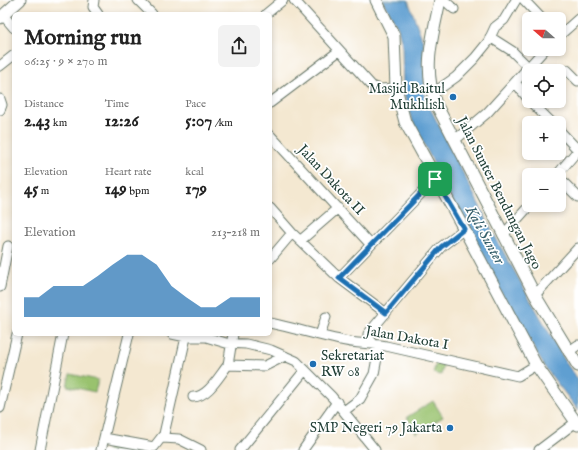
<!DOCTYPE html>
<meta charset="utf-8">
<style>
:root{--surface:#fff;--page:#f2f2f2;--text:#222;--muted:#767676;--accent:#1f6fb2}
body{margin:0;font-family:"IM FELL English",serif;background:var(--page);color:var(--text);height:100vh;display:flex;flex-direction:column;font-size:15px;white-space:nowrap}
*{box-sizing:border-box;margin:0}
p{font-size:13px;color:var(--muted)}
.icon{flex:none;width:22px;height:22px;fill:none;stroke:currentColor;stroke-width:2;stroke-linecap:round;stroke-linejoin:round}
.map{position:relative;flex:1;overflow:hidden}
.side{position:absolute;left:12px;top:12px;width:260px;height:324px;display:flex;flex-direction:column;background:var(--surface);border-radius:6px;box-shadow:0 2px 6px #0003}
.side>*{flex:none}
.needle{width:26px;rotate:290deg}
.tools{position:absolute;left:522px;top:12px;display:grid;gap:8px}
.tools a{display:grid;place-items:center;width:44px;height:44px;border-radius:6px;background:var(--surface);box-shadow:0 2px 6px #0003;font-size:20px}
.pin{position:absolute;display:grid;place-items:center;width:34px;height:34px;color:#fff;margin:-17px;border-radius:8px;box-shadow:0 2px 6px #0006}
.round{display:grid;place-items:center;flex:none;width:42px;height:42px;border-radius:6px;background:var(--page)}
.overview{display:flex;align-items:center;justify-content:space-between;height:68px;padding:0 12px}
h1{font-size:22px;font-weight:700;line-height:30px}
.figures{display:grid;grid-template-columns:repeat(3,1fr);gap:6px;height:68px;padding:4px 12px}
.figures div{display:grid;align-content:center}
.figures b{font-size:17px;font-weight:700}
.figures small{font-size:11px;font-weight:400}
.figures p{font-size:11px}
.chart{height:112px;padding:8px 12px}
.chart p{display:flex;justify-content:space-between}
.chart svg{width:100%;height:72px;margin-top:4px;fill:var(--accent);opacity:.7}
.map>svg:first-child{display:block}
.grass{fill:url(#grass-tufts);stroke:#5c8051}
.pitch{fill:#99c26e;stroke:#5c8051}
.water{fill:#5e9fd1;stroke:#3e6e82}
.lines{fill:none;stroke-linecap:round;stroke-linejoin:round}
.minor-casing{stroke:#6a796b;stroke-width:11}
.tertiary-casing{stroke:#6a796b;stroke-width:13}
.minor{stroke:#fff;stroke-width:9}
.tertiary{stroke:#fff;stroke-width:11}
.route-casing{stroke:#fff;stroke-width:8}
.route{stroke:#1f6fb2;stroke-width:5}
.poi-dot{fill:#1f6fb2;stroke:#fff;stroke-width:1.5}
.labels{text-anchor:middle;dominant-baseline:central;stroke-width:3.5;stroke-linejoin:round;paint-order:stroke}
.poi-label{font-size:14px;fill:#1f3d34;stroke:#fff;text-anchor:end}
.street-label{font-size:14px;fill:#1f3d34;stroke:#fff}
.water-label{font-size:15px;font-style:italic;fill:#355f6b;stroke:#fff}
</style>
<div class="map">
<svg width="578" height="450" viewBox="0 0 578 450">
<defs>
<pattern id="grass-tufts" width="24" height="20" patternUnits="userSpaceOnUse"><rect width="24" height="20" fill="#99c26e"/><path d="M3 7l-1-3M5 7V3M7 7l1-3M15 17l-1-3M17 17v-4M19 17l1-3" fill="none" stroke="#7c9f5b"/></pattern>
</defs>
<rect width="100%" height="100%" fill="#fff"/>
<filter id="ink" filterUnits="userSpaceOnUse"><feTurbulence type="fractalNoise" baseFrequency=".025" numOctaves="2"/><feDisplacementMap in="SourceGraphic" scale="8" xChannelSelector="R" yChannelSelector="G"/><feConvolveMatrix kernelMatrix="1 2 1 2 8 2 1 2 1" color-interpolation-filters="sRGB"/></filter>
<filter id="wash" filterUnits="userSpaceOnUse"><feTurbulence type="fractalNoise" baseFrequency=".012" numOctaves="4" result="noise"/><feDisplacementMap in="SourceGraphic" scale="16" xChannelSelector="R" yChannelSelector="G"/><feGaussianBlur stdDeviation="0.9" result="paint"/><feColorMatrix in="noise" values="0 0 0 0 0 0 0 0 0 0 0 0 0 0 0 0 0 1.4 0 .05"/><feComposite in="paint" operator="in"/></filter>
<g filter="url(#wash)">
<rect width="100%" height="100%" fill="#f4e8d1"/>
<path class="grass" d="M109 442 154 450H107Z"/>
<path class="pitch" d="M437 360 444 362 441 375 433 373Z
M70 374 98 380 95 392 67 386Z
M433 401 443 417 416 433 407 417Z"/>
<path class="water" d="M382 0H408L424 44 425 98 498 242 568 366 578 379V410L546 369 479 255 411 118 403 91 402 44 398 28Z"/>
</g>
<g filter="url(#ink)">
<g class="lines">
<defs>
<path id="minor" d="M94 0 93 7 98 14
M138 0 152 14
M294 0 372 86 380 89 396 88
M444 0 454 9
M524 0 542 19
M266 14 283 0
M3 15 14 28
M559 36 578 19
M490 37 512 51 528 67
M0 66 14 55
M567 70 578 81
M515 82 529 100
M432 94 456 77 475 58 488 42 495 27 504 20 516 0
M0 99 2 105 0 110
M530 101 552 123
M270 103 339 51
M559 130 578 150
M270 135 371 245
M455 140 487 113 545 49
M557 175 578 150
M559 178 578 197
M270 208 292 233 339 278 386 313
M503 235 530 205
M300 241 338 208
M270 259 292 233
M339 278 435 179
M0 287 8 246
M535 295 578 248
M270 323C294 328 316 335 340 340 355 344 370 343 386 346L518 376 536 365
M172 334 186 337H206L226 343 246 344 271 350 296 361 332 397 375 450
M233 334 228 365 265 366 285 356
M320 335 326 317
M568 352 578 345
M193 397C208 397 219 376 228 365
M0 408 17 334
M344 411 360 399 374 374 377 358V348L368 337V334L441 247 464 229
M104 438 154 447 164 434 186 337
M163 438 179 439 201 450
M40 450 63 334
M101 450 129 334
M240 450 305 370
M303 450 337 402
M539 450 576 422"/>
<path id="tertiary" d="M376 0 394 36 396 88 405 122 464 229 536 365 578 425
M440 0C433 36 422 67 436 104L535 295 578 366
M0 18 20 0"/>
</defs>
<use href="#minor" class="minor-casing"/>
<use href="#tertiary" class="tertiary-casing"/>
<use href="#minor" class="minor"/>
<use href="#tertiary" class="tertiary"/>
</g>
</g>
<g class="lines" filter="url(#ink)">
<defs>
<path id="route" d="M435 179 464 229 441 247 386 313 339 278Z"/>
</defs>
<use href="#route" class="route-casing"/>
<use href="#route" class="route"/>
</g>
<g class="poi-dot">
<circle cx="453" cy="97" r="4"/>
<circle cx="313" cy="364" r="4"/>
<circle cx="450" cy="428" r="4"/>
</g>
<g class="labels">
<g class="poi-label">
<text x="445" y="89">Masjid Baitul<tspan x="445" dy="16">Mukhlish</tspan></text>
<text x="321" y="356" text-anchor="start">Sekretariat<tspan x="321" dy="16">RW 08</tspan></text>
<text x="442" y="428">SMP Negeri 79 Jakarta</text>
</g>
<g class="street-label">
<text transform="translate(331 180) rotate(47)">Jalan Dakota II</text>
<text transform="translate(499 193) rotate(63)">Jalan Sunter Bendungan Jago</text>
<text transform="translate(407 338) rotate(10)">Jalan Dakota I</text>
</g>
<g class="water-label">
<text transform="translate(485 235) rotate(61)">Kali Sunter</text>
</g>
</g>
</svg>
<div class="tools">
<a><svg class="needle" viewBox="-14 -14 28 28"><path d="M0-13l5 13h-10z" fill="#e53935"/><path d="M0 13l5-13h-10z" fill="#767676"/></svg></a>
<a><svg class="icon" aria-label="locate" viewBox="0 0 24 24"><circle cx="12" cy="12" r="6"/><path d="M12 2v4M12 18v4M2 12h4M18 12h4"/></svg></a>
<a>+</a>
<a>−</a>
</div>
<div class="pin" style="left:435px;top:179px;background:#1e9e55"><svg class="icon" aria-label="arrive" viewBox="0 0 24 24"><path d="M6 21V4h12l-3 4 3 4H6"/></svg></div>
<section class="side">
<div class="overview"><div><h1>Morning run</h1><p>06:25 · 9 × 270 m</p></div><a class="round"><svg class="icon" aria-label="share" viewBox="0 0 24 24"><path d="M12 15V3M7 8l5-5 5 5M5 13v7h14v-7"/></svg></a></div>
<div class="figures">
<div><p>Distance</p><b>2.43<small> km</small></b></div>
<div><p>Time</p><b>12:26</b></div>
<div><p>Pace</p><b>5:07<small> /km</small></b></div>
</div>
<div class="figures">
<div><p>Elevation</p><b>45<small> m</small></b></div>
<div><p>Heart rate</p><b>149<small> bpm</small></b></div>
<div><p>kcal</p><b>179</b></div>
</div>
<div class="chart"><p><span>Elevation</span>213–218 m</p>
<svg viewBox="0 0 160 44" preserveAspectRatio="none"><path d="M0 44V32L10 32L20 25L30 25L40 25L50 19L60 12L70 6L80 6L90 12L100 25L110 32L120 38L130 38L140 32L150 32L160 32V44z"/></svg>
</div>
</section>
</div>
